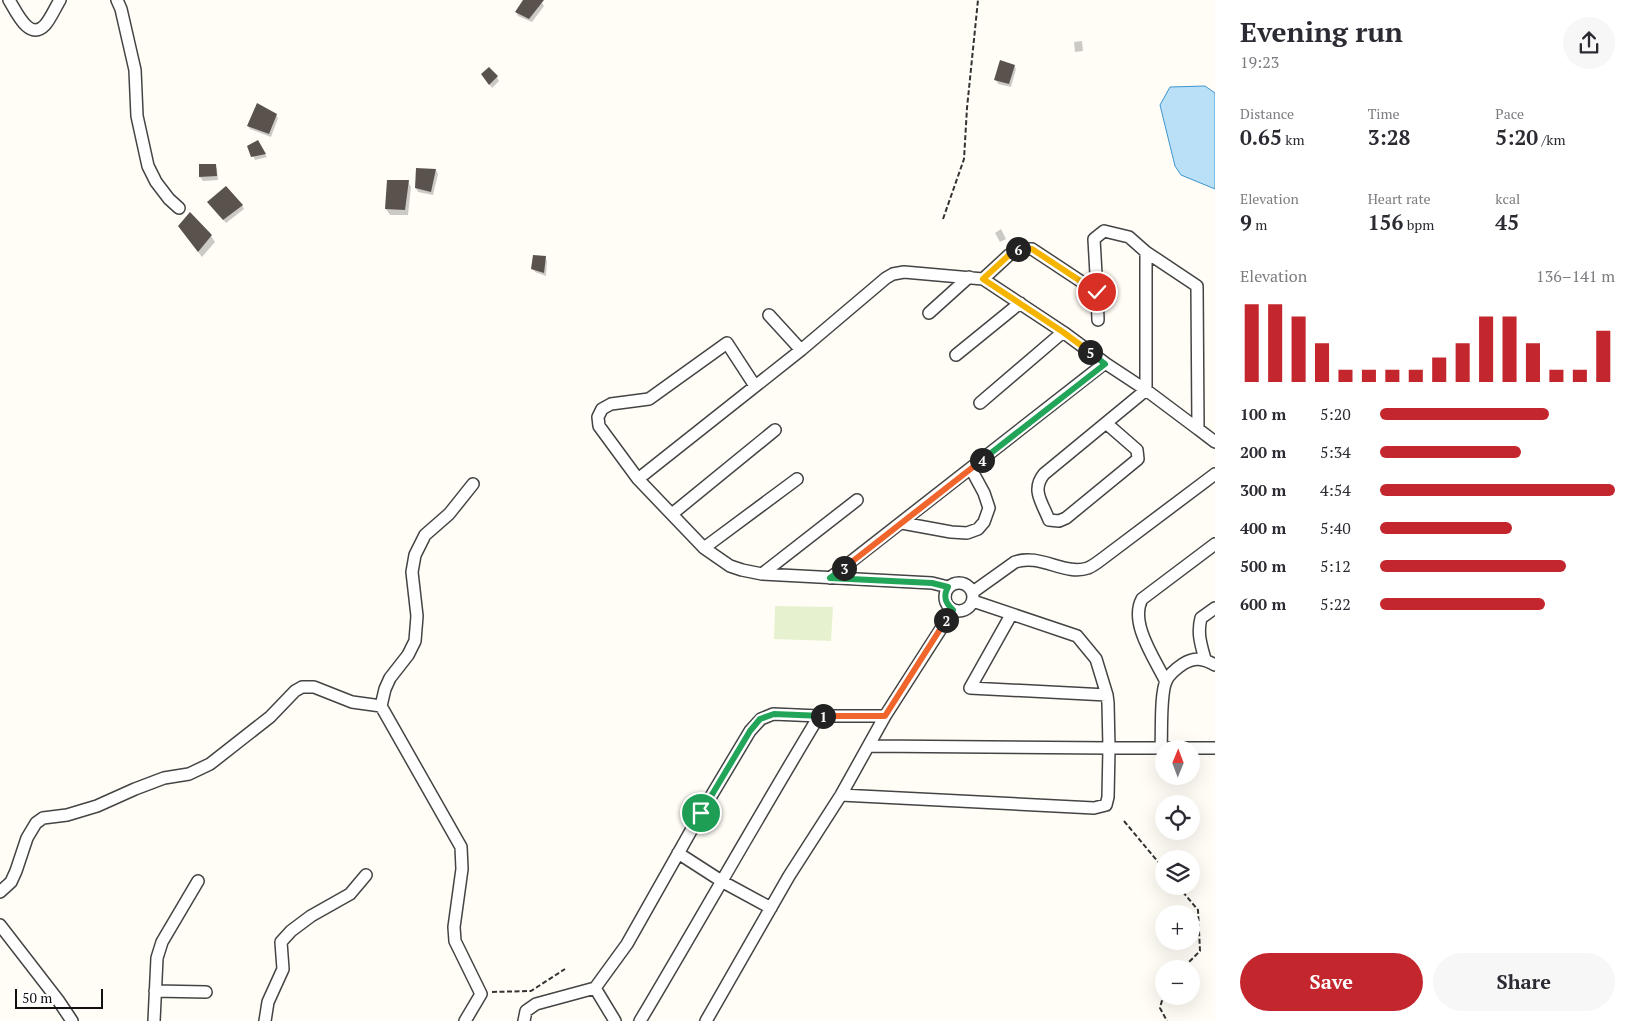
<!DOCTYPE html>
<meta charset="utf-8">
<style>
:root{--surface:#fff;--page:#f7f7f7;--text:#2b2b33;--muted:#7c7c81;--accent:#c4262e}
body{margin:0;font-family:"PT Serif",serif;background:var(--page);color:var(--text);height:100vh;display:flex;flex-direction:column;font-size:19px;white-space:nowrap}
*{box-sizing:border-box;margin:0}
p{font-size:16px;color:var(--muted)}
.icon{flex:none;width:28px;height:28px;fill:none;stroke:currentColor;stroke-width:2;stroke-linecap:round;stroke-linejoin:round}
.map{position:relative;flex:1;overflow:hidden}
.side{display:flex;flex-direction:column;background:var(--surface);width:425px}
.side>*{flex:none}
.needle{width:32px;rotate:1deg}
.tools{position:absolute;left:1155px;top:740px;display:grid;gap:10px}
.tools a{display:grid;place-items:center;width:45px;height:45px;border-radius:50%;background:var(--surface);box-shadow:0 5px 20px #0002;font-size:25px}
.scale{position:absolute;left:15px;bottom:12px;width:88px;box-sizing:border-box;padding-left:5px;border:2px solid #111;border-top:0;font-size:14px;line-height:18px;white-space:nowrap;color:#111;-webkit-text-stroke:4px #fff;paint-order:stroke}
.pin{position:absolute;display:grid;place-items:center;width:42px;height:42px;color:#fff;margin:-21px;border:2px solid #fff;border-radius:50%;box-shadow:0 1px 5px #0007}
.km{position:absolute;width:25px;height:25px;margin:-12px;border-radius:50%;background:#222;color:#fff;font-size:14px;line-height:25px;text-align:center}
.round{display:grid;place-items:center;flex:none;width:52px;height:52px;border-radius:26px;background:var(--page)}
.head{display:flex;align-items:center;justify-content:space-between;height:85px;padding:0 25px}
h1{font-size:28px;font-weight:800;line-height:38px}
.figures{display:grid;grid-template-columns:repeat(3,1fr);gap:8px;height:85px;padding:5px 25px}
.figures div{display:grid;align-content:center}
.figures b{font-size:21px;font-weight:800}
.figures small{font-size:14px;font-weight:400}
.figures p{font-size:14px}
.chart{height:140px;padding:10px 25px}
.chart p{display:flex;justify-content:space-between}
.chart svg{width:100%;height:90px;margin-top:5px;stroke:var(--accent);stroke-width:6}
.primary-button{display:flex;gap:10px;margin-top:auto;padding:10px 25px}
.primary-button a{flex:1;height:58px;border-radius:30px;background:var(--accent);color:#fff;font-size:20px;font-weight:800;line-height:58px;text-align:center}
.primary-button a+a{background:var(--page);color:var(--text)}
ul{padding:0 25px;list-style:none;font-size:16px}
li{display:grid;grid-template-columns:80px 60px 1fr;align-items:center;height:38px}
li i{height:12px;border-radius:6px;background:var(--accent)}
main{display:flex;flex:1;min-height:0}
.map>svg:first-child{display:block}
.pitch{fill:#e6f2cf}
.water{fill:#b9e0f7;stroke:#3f96cf}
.shadow{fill:#0003}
.building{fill:#5a524d}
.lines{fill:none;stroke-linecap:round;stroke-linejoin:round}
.minor-casing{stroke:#444;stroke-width:14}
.path{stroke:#333;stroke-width:2;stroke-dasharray:5 2.5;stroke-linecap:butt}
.minor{stroke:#fff;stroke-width:11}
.split-1-casing{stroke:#fff;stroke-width:10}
.split-2-casing{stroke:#fff;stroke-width:10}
.split-3-casing{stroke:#fff;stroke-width:10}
.split-4-casing{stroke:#fff;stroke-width:10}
.split-5-casing{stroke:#fff;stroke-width:10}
.split-6-casing{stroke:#fff;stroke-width:10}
.split-7-casing{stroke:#fff;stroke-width:10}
.split-1{stroke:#22a559;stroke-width:6}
.split-2{stroke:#f0652b;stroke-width:6}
.split-3{stroke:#22a559;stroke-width:6}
.split-4{stroke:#f0652b;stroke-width:6}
.split-5{stroke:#22a559;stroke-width:6}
.split-6{stroke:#f5b400;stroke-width:6}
.split-7{stroke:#f5b400;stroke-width:6}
</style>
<main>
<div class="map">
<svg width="1215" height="1021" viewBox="0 0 1215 1021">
<rect width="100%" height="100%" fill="#fffdf5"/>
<path class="pitch" d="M775 606 833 607 831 641 774 639Z"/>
<path class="water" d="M1205 86 1215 93V189L1181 175 1175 166 1160 105 1170 87Z"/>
<path class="shadow" d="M524 0H536L542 3 544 6 532 22 518 16 516 12Z
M1082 41 1083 51 1075 52 1074 42Z
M1014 66 1016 69 1011 87 998 84 996 80Z
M483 74 497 77 499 81 492 88Z
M276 115 278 118 271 137 250 129 248 126Z
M257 142 267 157 255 160 249 147Z
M200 165H215L217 169 218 180 203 181 200 177Z
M436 170 438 174 433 195 418 192 416 188Z
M388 181 408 182 411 187 408 215H390L386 209Z
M242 205 244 209 226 223 211 206Z
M1001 229 1006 239 1000 242 995 233Z
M183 232 211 236 215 242 202 257Z
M545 257 547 261 546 276 535 272 533 268Z"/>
<path class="building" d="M523 0H544L529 19 515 12Z
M1000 60 1015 65 1009 84 994 80Z
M489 67 498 76 489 85 481 74Z
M257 103 277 114 269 134 247 126Z
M258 140 266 154 251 157 247 146Z
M199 164H216L217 176 199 177Z
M416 168 436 169 431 192 415 188Z
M387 180H409L405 210 385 209Z
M226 186 243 205 223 220 207 202Z
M190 212 212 235 198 252 178 226Z
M533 255 546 256 544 273 531 269Z"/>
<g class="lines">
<defs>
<path id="minor" d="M9 0C16 11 29 42 45 25 51 18 55 8 60 0
M117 0 121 9 135 70 137 116 148 166 156 182 169 199 179 208
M1097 292 1098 320
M929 313 969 277
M769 315 801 350
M956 355 1020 303
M755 386 727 343 649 399 611 404 602 409 598 417 599 426 638 479 704 548 730 566 742 570 762 574 932 583 948 587
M980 403 1063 332
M1106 423 1137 450 1138 459 1066 518 1059 521 1049 520C1042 502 1031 490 1044 474L1146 390V252
M1198 429 1215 442
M638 479 801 350 886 278 893 274 904 272 983 279 1063 332 1105 363 1146 390 1198 429 1197 286 1146 252 1129 237 1104 231 1094 239 1097 292 1032 249H1019L1009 255 983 279
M672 514 775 430
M902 523 951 532 967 533 978 529 984 522 989 508 984 493 971 469
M704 548 797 479
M762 574 857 500
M830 578 1105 363
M945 597a14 14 0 1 1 28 0a14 14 0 1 1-28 0Z
M973 592 1015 562C1040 553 1065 576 1088 568 1093 566 1098 562 1102 559L1215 474
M1011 615 970 688 1107 695
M1205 659C1201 645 1197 633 1201 618L1215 608
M1166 682C1155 659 1129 623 1142 599L1215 544
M870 746 1109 748 1108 703 1107 695 1096 659 1077 636 973 601
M1161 748C1162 732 1160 695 1166 681 1169 675 1177 668 1183 664 1194 657 1203 658 1215 665
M841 795 1094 808 1106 805 1108 797 1109 748H1215
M678 853 723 882 771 908
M0 892 11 882 16 871 27 838 36 823 43 818 67 815 97 806 135 789 164 778 189 774 210 764 270 717 295 691 302 687H314L352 702 381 706
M0 925 58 1000 72 1021
M595 988 627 944 701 813 750 731 761 719 773 714 819 716H885
M155 991 206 992
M154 1021 157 958 162 942 198 881
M265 1021 268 1002 283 969 281 942 291 931 311 916 350 894 366 875
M465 1021 481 994 455 941 454 927 462 869 461 847 381 706 385 689 390 678 408 655 415 641 417 616 412 572 415 555 425 535 449 514 473 484
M524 1021 526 1011 536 1004 595 988 615 1021
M640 1021C700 920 758 817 819 716
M706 1021 789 876 841 795 885 716 953 610"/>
</defs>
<use href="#minor" class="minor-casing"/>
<path class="path" d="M943 219 964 159 967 108 978 0
M1124 821 1164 869
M1178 886 1198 910 1200 951 1182 969
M492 992 531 991 565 969
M1164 993 1160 1008 1167 1021"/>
<use href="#minor" class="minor"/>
</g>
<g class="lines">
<defs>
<path id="split-1" d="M701 813 750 731 760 719 774 714 823 716"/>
<path id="split-2" d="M823 716H885L946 620"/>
<path id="split-3" d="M844 568 830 578 932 583 948 587C943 596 945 603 953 610L946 620"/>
<path id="split-4" d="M844 568 982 460"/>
<path id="split-5" d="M982 460 1105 364 1090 352"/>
<path id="split-6" d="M1018 249 1009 255 983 279 1063 332 1090 352"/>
<path id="split-7" d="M1018 249H1032L1097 292"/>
</defs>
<use href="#split-1" class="split-1-casing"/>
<use href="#split-2" class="split-2-casing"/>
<use href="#split-3" class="split-3-casing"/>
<use href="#split-4" class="split-4-casing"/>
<use href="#split-5" class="split-5-casing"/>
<use href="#split-6" class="split-6-casing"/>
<use href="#split-7" class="split-7-casing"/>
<use href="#split-1" class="split-1"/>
<use href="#split-2" class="split-2"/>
<use href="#split-3" class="split-3"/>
<use href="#split-4" class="split-4"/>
<use href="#split-5" class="split-5"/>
<use href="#split-6" class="split-6"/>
<use href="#split-7" class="split-7"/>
</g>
</svg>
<div class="tools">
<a><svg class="needle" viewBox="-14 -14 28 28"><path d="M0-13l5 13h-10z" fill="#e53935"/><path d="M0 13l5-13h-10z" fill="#7c7c81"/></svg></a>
<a><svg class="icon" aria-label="locate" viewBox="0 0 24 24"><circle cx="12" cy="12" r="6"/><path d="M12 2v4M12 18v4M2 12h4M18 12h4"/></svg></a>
<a><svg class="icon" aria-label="layers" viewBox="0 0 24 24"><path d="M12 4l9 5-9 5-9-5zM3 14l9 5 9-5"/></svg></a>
<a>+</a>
<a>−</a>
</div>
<div class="scale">50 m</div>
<div class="pin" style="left:701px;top:813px;background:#1e9e55"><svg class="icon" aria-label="arrive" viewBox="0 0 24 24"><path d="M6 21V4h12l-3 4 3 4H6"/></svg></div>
<div class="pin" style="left:1097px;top:292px;background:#d93025"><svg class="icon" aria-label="check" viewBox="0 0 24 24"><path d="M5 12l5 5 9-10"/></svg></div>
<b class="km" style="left:823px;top:716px">1</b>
<b class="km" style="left:946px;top:620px">2</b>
<b class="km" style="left:844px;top:568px">3</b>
<b class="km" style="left:982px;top:460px">4</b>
<b class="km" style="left:1090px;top:352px">5</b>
<b class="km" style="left:1018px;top:249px">6</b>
</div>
<section class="side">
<div class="head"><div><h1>Evening run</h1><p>19:23</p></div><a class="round"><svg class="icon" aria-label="share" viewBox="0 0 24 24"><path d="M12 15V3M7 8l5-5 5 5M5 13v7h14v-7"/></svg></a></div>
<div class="figures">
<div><p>Distance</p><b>0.65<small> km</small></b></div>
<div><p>Time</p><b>3:28</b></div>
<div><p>Pace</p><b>5:20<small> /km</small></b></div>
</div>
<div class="figures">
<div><p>Elevation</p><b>9<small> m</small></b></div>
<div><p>Heart rate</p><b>156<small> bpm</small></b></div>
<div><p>kcal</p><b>45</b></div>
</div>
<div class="chart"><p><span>Elevation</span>136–141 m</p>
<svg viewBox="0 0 160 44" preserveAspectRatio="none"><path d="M5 44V6M15 44V6M25 44V12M35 44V25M45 44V38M55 44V38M65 44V38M75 44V38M85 44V32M95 44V25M105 44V12M115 44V12M125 44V25M135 44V38M145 44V38M155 44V19"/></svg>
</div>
<ul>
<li><b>100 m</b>5:20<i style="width:72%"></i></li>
<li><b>200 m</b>5:34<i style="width:60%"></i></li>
<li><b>300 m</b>4:54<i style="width:100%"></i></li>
<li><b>400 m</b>5:40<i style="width:56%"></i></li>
<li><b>500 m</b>5:12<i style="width:79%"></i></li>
<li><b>600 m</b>5:22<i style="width:70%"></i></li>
</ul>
<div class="primary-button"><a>Save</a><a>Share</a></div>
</section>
</main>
